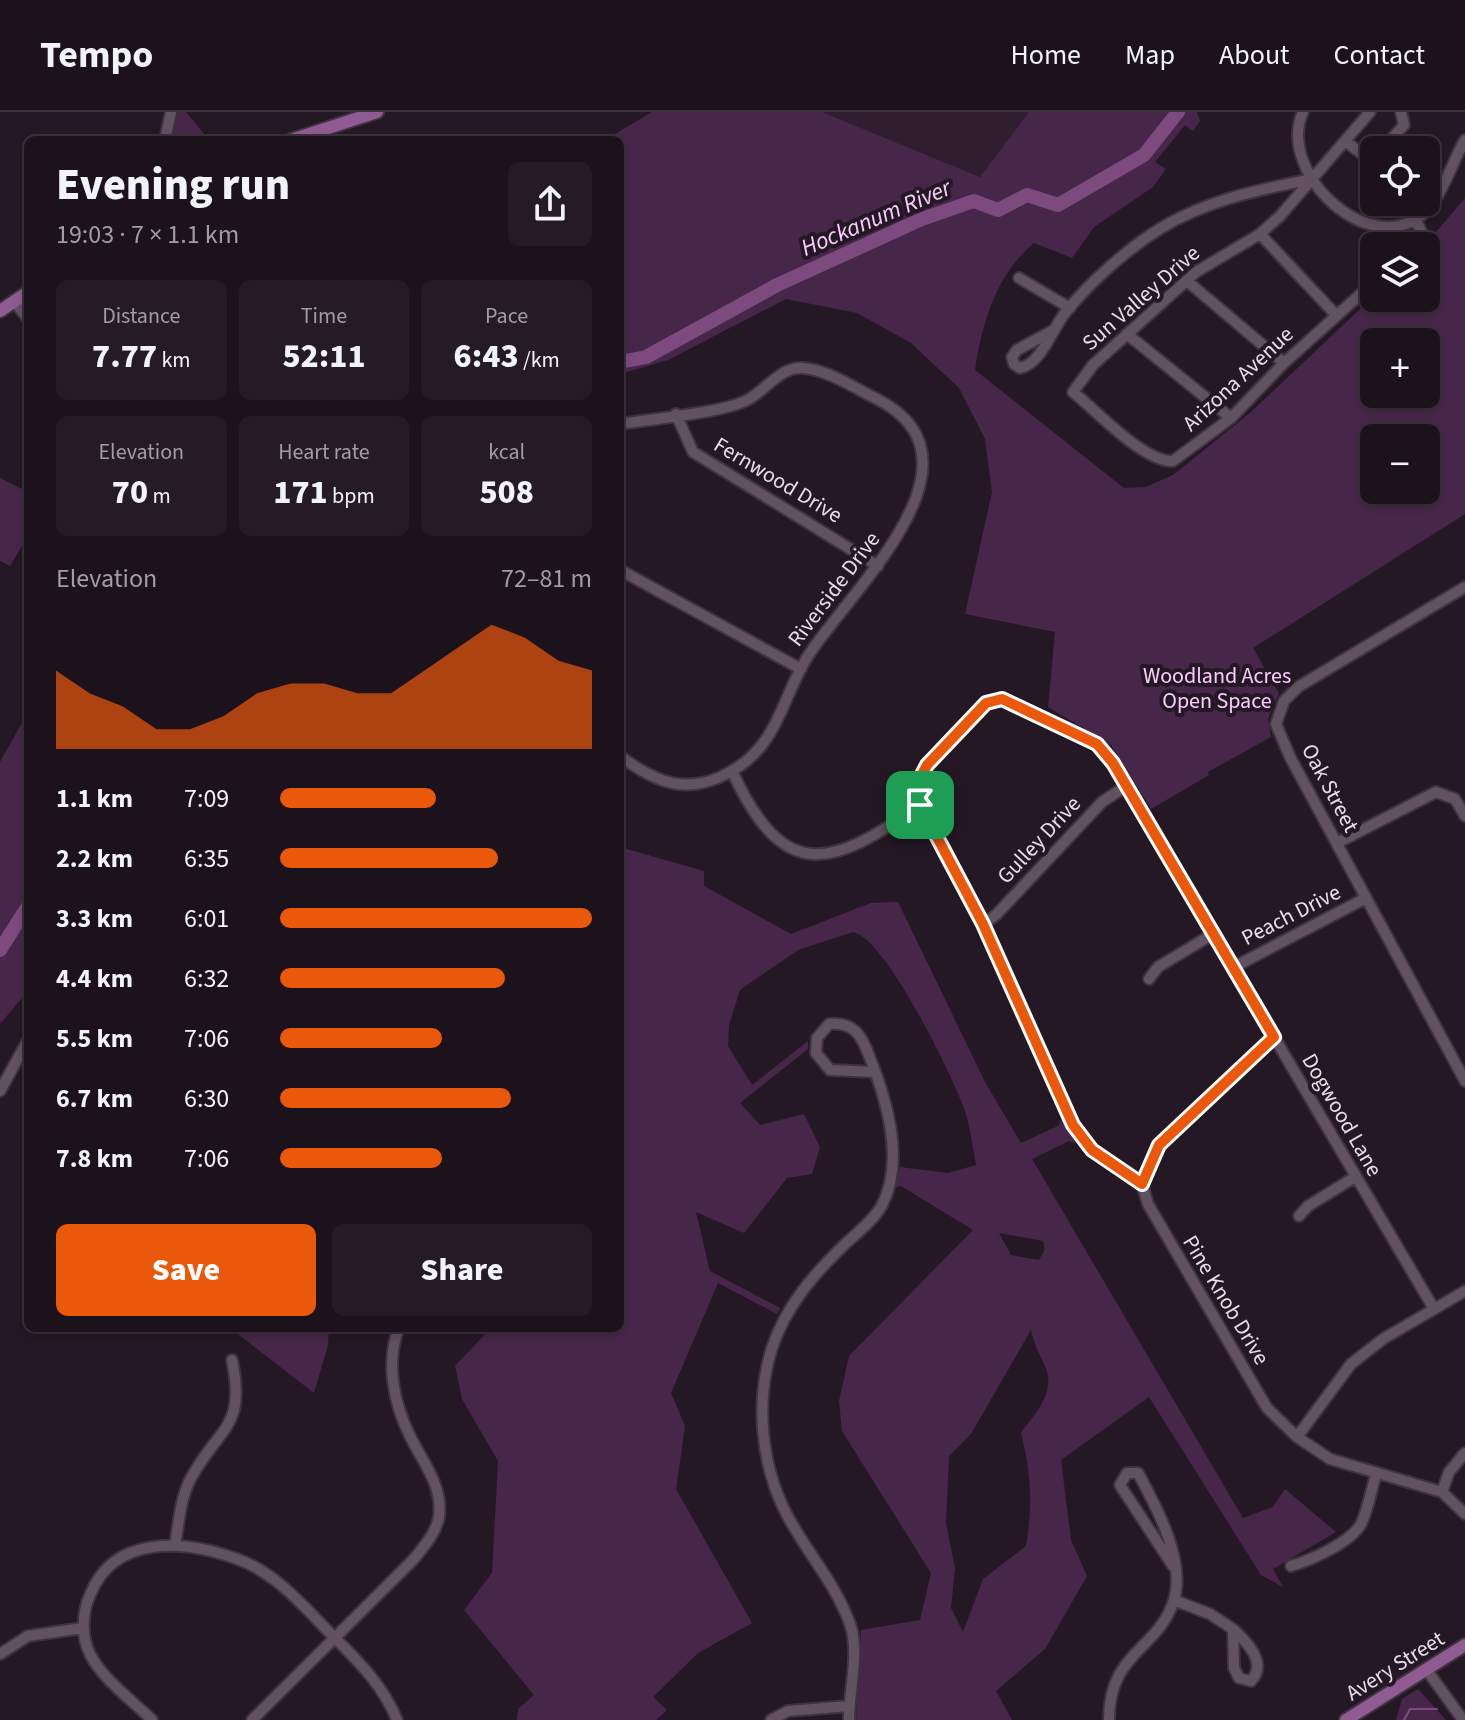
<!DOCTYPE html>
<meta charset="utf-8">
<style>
:root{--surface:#1c121c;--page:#251b25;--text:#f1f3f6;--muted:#a09ea3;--line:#3a323b;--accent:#ea580c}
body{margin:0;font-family:"Source Sans 3",sans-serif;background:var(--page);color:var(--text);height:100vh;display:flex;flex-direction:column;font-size:30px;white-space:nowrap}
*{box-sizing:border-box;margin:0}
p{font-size:26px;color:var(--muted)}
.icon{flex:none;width:44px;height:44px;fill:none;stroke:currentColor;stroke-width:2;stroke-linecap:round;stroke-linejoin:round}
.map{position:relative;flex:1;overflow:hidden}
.side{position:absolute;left:24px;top:24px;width:600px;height:1196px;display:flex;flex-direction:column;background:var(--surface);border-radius:12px;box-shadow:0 4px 12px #0003,0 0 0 2px var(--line)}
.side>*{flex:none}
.controls{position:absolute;left:1360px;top:24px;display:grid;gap:16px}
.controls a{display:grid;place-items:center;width:80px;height:80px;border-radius:12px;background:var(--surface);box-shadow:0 4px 12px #0003,0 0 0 2px var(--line);font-size:40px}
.pin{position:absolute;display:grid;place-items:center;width:68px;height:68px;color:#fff;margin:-34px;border-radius:16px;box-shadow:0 4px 12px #0006}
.round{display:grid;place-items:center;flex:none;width:84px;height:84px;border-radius:12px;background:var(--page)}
.headline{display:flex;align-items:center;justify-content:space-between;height:136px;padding:0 32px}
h1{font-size:44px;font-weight:800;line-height:60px}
.metrics{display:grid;grid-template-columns:repeat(3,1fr);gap:12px;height:136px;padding:8px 32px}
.metrics div{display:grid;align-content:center;border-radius:12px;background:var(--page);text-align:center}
.metrics b{font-size:34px;font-weight:800}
.metrics small{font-size:22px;font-weight:400}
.metrics p{font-size:22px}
.chart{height:224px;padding:16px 32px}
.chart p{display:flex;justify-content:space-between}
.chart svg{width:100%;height:144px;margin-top:8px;fill:var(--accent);opacity:.7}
.action{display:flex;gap:16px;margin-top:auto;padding:16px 32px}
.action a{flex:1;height:92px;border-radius:12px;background:var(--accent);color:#fff;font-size:32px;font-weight:800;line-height:92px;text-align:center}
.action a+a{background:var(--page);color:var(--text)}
ul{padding:0 32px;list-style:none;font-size:26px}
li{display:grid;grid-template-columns:128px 96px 1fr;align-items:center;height:60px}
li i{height:20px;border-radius:10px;background:var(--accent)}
header{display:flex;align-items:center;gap:48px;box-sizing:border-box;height:112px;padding:0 40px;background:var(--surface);border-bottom:2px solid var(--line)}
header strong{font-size:38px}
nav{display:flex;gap:44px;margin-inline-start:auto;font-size:28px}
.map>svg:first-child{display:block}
.built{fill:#2f1e30}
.green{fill:#472749;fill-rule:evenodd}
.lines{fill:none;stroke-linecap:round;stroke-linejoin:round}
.stream{stroke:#7d4a80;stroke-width:2}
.river{stroke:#7d4a80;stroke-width:14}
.minor-casing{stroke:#3e343e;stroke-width:14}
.major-casing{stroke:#3e343e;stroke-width:16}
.minor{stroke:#615161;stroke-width:10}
.major{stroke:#905b93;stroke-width:12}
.route-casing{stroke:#fff;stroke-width:16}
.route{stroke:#ea580c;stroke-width:10}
.labels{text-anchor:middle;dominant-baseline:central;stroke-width:8;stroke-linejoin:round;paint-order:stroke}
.street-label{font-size:22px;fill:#e7dee7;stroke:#251825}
.park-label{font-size:22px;fill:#faccfc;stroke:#251825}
.water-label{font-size:24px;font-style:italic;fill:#fccefd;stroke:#251825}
</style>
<header>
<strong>Tempo</strong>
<nav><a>Home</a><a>Map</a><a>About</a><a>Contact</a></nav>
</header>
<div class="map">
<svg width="1465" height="1608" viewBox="0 0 1465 1608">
<rect width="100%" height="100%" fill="#251825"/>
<path class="built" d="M822 0H1029L980 65Z"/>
<path class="green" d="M178 0H186L209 28H172Z
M652 0H822L980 65 1029 0H1197L1200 9 1193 19 1185 13 1155 50 1166 57 1153 75 1094 115 1072 146 1034 131C996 163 982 210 975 258L1124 376 1146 375 1173 363 1251 300 1374 184 1426 186 1424 134 1465 86V402L1253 536 1279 581 1268 607 1271 625 1208 660 1209 663 1151 697 1111 633 1048 595 1055 520 965 502 992 380 985 327 959 276 911 231 857 201 786 187 668 248 620 262V28H605ZM1374 230H1426V282H1374ZM1374 326H1426V378H1374Z
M0 366 28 380V424L10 454 0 449Z
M28 600V879L0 912V650Z
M620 735 704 759V774L791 822 871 791 898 790 985 970 1021 1031 1058 1014 1063 1004 1076 1032 1069 1029 1032 1047 1243 1406 1273 1395 1285 1377 1336 1420 1273 1457 1283 1475 1261 1463 1149 1285 1061 1348 1071 1428 1087 1464 1045 1537 996 1579 1012 1608H856L861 1518 920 1508 931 1461 842 1319 839 1289 849 1244 973 1118 901 1074 895 1076 900 1055 948 1061 976 1053C972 1033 970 1010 962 991 949 958 886 827 853 820L798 838 740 878 729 913 728 934 752 973 808 929V937L740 991 760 1013 804 1002 820 1035 812 1062 787 1066 744 1121 696 1100 710 1159 780 1196 777 1202 718 1171 671 1281 685 1314 676 1377 752 1511 698 1541 653 1585 667 1598 656 1608H517L518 1597 534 1583 464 1498 492 1461 498 1349 462 1287 455 1254 491 1216H620ZM999 1121 1043 1129 1045 1137 1039 1148 1011 1143ZM1031 1218C1034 1232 1039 1241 1045 1254 1057 1280 1035 1301 1021 1321 1031 1360 1033 1394 1026 1434L983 1467 963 1520 951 1496 955 1456 946 1411 949 1344 971 1322Z
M230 1216H329L328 1233 314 1281Z
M1418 1577 1446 1608H1396L1402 1587Z"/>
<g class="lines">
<path class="stream" d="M1404 1608 1410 1597H1437"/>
<path class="river" d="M620 250 646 245 777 173 922 107 974 89 998 98 1027 83 1058 93 1144 43 1178 0
M0 838 28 794"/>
<defs>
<path id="minor" d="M1303 0C1277 57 1360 141 1416 107 1441 92 1451 51 1465 28
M1370 0 1280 104 1260 122 1196 160 1093 253 1073 280C1097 299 1143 350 1173 349L1231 306 1284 251 1374 170
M165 28 171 0
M1345 29 1374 51
M1382 38 1404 13 1401 0
M1407 90 1423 123 1418 134
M1260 122 1336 203
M1019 166 1070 196
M1187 169 1284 251
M14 189 28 207
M1054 218 1017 238 1012 245 1014 252 1020 256C1042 251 1052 217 1065 201 1090 170 1127 137 1161 116 1207 88 1259 78 1311 67
M1127 222 1231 306
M676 302 693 340 878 454
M620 312C651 307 720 301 745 289 764 281 780 254 802 256 826 257 853 275 875 286 997 346 851 478 810 541 782 582 780 633 730 660 688 684 656 671 620 644
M620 458 801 557
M1465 475 1298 575 1284 589 1276 612 1290 645 1465 969
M732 659C784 772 831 756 920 693
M1337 731 1436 680 1455 687 1465 704
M983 812 996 803 1102 690 1126 674
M1234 855 1366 786
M1149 867 1158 855 1213 822
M1274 925 1159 1033 1142 1072 1148 1092 1267 1296 1297 1325 1330 1347 1442 1380 1465 1402
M0 979 28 928
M1142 1072 1092 1038 1073 1013 983 812 920 693 917 672 927 653 986 591 1002 587 1097 632 1113 651 1434 1197
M1299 1104 1308 1094 1355 1065
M1297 1325 1351 1252 1383 1227 1465 1179
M1442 1380 1449 1360 1465 1341
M175 1433C179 1410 180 1387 191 1366 220 1313 246 1317 232 1248
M1291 1454C1311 1448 1350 1431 1361 1412 1368 1398 1371 1378 1376 1363
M1174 1488 1210 1502 1233 1517 1234 1556 1239 1566 1251 1569C1268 1551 1247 1530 1233 1517
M0 1542 28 1524 83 1516
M1426 1557 1463 1608
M152 1608C132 1588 103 1568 90 1542 81 1524 82 1501 90 1483 114 1422 184 1428 237 1447 275 1460 303 1494 331 1522 357 1548 383 1573 397 1608
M252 1608 414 1447C424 1434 436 1421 439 1405 443 1373 423 1351 410 1324 394 1292 385 1250 399 1216
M771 1608 788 1599 849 1594
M849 1608C849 1577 860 1541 850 1512 835 1470 806 1440 786 1401 761 1352 755 1289 772 1236 786 1194 813 1163 844 1133 856 1122 875 1107 882 1093 905 1049 887 989 870 946 862 924 854 909 829 912L817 926 816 941 830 958 875 960
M1109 1608C1109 1539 1158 1539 1174 1488 1186 1449 1156 1394 1138 1361H1127L1120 1373 1173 1454"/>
<path id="major" d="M291 28 377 0
M0 199 28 180
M1346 1608 1465 1533"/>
</defs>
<use href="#minor" class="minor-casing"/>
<use href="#major" class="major-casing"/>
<use href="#minor" class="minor"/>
<use href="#major" class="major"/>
</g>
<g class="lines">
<defs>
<path id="route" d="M1002 587 1097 632 1113 651 1274 925 1159 1033 1142 1072 1092 1038 1073 1013 983 812 920 693 917 672 927 653 986 591Z"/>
</defs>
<use href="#route" class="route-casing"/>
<use href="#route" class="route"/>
</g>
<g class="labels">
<g class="street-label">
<text transform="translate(1141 186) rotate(-41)">Sun Valley Drive</text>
<text transform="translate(1238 267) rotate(-43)">Arizona Avenue</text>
<text transform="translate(778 368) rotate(31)">Fernwood Drive</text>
<text transform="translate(834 477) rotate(-53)">Riverside Drive</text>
<text transform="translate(1330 676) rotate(62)">Oak Street</text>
<text transform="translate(1039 728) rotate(-47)">Gulley Drive</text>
<text transform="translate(1291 803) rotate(-27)">Peach Drive</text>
<text transform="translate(1342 1003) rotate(60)">Dogwood Lane</text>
<text transform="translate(1226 1188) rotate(59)">Pine Knob Drive</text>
<text transform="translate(1395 1554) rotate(-32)">Avery Street</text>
</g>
<g class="park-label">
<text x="1217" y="564">Woodland Acres<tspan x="1217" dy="25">Open Space</tspan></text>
</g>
<g class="water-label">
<text transform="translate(876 106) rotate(-23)">Hockanum River</text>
</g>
</g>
</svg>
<div class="controls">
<a><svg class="icon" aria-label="locate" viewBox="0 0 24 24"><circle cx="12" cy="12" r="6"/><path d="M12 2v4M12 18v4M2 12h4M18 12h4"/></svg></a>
<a><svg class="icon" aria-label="layers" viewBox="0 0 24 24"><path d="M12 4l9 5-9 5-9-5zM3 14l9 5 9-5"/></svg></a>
<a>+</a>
<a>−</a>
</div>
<div class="pin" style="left:920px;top:693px;background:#1e9e55"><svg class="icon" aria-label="arrive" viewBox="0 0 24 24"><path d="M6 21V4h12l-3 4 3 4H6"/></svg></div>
<section class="side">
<div class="headline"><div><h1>Evening run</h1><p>19:03 · 7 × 1.1 km</p></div><a class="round"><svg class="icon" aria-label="share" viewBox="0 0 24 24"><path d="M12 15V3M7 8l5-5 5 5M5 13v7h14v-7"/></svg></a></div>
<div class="metrics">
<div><p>Distance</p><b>7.77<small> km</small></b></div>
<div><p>Time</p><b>52:11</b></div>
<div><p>Pace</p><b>6:43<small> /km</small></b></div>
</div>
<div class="metrics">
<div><p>Elevation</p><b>70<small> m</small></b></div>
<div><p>Heart rate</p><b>171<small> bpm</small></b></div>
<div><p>kcal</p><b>508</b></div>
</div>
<div class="chart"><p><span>Elevation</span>72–81 m</p>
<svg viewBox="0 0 160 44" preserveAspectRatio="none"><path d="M0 44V20L10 27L20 31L30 38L40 38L50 34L60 27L70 24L80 24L90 27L100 27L110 20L120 13L130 6L140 10L150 17L160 20V44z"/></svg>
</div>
<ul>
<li><b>1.1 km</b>7:09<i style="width:50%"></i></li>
<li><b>2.2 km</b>6:35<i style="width:70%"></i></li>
<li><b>3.3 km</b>6:01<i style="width:100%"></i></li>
<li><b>4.4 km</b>6:32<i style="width:72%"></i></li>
<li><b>5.5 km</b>7:06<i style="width:52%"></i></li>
<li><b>6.7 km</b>6:30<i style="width:74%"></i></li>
<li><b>7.8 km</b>7:06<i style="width:52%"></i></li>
</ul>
<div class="action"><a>Save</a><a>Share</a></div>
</section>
</div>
